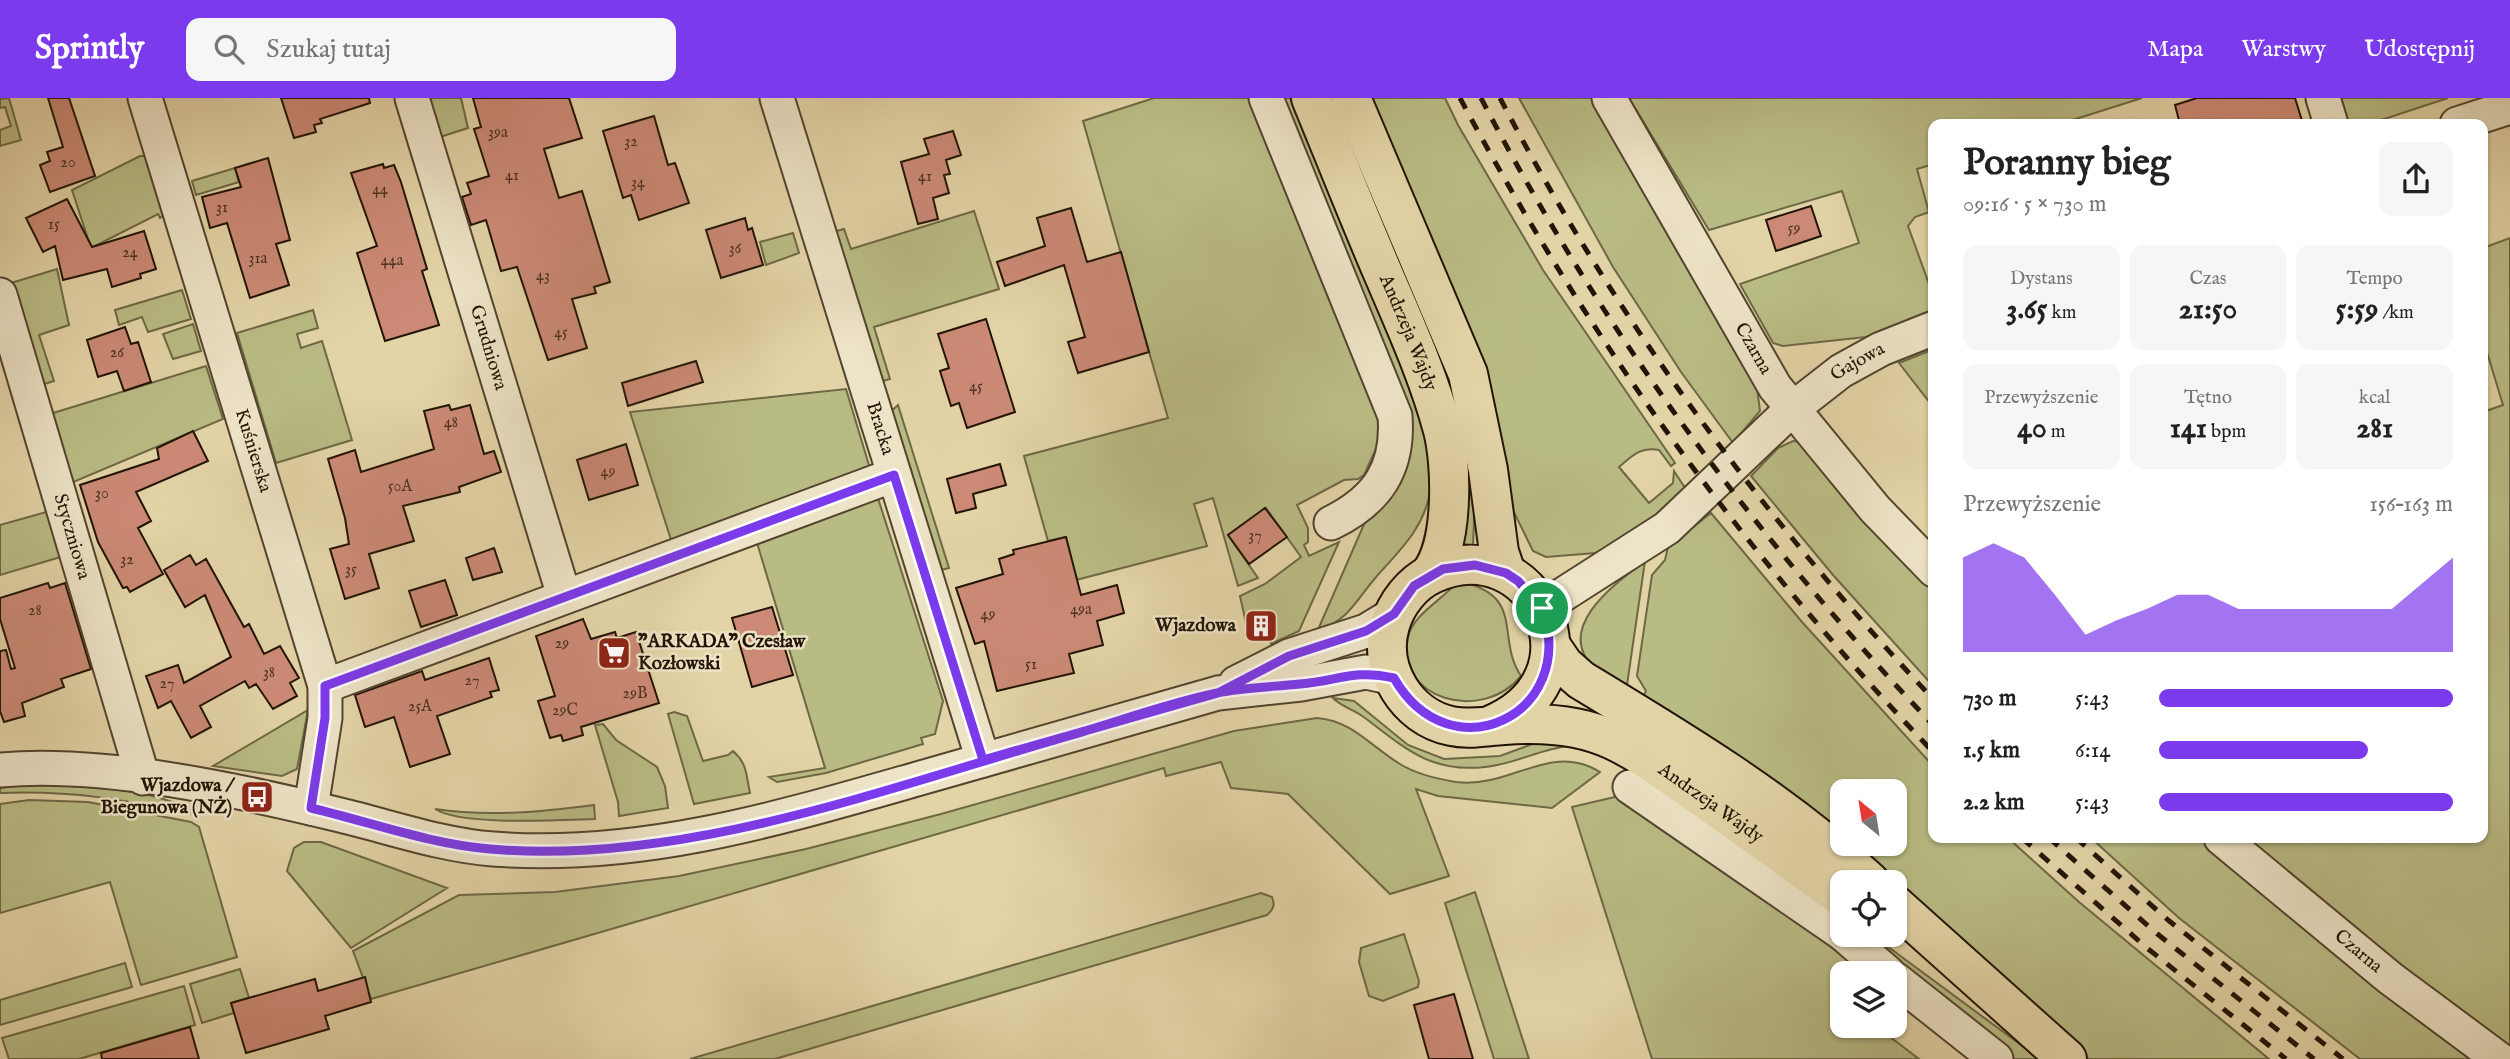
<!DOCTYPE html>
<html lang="pl">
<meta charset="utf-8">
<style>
:root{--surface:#fff;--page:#f6f6f6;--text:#222;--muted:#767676;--accent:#7c3aed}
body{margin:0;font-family:"IM FELL English",serif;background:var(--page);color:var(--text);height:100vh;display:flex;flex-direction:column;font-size:26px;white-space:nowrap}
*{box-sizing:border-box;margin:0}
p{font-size:23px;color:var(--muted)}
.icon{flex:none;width:38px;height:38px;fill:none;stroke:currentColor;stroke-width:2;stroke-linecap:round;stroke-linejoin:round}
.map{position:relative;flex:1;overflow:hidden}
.drawer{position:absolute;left:1928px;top:21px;width:560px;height:724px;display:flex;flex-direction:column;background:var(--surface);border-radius:14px;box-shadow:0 2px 5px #0004}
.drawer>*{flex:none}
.needle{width:46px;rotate:330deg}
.tools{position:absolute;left:1830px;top:681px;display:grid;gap:14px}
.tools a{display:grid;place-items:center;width:77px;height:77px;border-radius:14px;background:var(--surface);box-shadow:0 2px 5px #0004;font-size:35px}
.pin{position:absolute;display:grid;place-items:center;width:60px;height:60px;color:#fff;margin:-30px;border:4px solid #fff;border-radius:50%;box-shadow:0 2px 7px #0007}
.round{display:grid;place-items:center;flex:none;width:74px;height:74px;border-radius:14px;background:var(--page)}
.headline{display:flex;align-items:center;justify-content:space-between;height:119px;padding:0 35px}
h1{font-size:38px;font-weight:700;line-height:52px}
.stats{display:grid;grid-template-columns:repeat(3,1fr);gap:10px;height:119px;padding:7px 35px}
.stats div{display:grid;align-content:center;border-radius:14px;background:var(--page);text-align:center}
.stats b{font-size:30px;font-weight:700}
.stats small{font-size:19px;font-weight:400}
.stats p{font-size:19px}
.chart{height:196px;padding:14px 35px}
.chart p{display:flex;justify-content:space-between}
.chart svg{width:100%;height:126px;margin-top:7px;fill:var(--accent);opacity:.7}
ul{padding:0 35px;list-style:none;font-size:23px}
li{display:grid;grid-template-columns:112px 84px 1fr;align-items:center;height:52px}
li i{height:18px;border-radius:9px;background:var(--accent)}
header{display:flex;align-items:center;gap:42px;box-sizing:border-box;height:98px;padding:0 35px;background:var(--accent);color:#fff}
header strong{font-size:33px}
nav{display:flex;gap:38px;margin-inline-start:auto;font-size:24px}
.search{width:490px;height:63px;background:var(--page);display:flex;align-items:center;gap:18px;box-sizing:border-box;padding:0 24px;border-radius:14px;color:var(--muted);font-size:26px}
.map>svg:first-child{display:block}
.green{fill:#b9bb84;stroke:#6d6845;stroke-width:2}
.building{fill:#cc8a76;stroke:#211406;stroke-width:2}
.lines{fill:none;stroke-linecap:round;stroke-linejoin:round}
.minor-casing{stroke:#52442e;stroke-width:37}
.major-casing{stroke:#211406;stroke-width:42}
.minor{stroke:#ede3c6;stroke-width:33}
.major{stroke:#e3d4a7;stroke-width:38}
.rail{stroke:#211406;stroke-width:5;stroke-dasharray:12 12;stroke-linecap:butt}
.route-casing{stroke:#fff;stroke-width:14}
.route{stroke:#7c3aed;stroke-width:9}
.labels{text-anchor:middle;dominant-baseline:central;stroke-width:5;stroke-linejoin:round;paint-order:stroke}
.number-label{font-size:16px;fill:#4c3222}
.street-label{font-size:19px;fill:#211406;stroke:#ede3c6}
.poi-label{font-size:19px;font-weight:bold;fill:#211406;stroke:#ede3c6;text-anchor:end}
</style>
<header>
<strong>Sprintly</strong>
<div class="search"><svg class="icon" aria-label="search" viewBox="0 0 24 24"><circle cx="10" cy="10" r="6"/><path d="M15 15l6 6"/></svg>Szukaj tutaj</div>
<nav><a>Mapa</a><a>Warstwy</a><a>Udostępnij</a></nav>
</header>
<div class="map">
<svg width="2510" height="961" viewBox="0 0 2510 961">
<rect width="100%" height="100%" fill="#e3d4a7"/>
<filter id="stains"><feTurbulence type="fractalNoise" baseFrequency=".00286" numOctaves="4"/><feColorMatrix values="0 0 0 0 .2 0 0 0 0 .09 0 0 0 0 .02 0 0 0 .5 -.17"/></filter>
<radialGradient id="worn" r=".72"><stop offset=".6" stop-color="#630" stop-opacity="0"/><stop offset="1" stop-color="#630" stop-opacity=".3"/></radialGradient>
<path class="green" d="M9 0 21 42 0 48V32L11 28 5 9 0 10V1Z
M422 0H461L468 30 434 41Z
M1154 0H1250L1377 298 1380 342 1364 377 1358 381 1344 382 1297 407 1308 430V444L1304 447 1309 458 1339 444 1299 533 1271 546 1270 539 1274 532 1269 517 1246 525 1240 498 1265 486 1301 459 1266 410 1228 437 1258 480 1238 488 1213 400 1194 406 1207 448 1049 489 1071 460 1066 439 1048 443 1024 358 1168 320 1083 23Z
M1279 0H1290C1312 52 1334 105 1356 157 1381 215 1441 333 1430 394 1424 430 1400 452 1377 478 1355 503 1351 520 1317 534L1365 424 1400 366Z
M1330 0H1335L1451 286 1475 396 1473 448 1464 446 1465 404Z
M1371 0H1445L1458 27 1543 172 1675 365 1671 368 1659 352C1641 348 1632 358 1619 369L1649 405 1673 385 1674 373 1687 393 1657 418 1616 445 1596 455 1546 459 1533 453 1510 406 1483 261Z
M1519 0H1597L1757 290 1760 313 1733 345 1681 274 1613 169Z
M1629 0H2142L2060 26H1934V66L1917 71 1929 114 1915 119 1908 128 1929 186 1934 185V212L1866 239 1783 248 1773 245 1740 186 1859 145 1842 93 1709 132Z
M2336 0H2448L2369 26H2345Z
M140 58H147L164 105 160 107 164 117 160 120 158 116 91 150 72 92Z
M235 70 239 84 196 97 192 83Z
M974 113 999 191 874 229 890 281 879 284 833 134 844 131 851 151Z
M793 135 799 155 766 167 760 144Z
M2510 140V957L2239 740H2483V314L2503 307 2483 241V150Z
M57 171 69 227 39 237 54 283 41 287 11 185Z
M182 192 191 221 148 234 142 219 119 227 115 212Z
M313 212 318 230 297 236 301 250 322 243 352 342 276 365 237 235Z
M193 226 201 253 173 261 163 236Z
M1934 251V310L1899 265Z
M206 268 223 321 71 385 50 316Z
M846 291 871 374 673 448 630 314Z
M898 307 949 470 937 473 889 315Z
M1793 343 1803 344 1934 488V589L1833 477 1751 378 1778 350Z
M876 394 943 603 935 636 921 640 923 646 826 675 777 684 769 679 825 670 754 435Z
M50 413 64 458 0 477V427Z
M1711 415 1802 524 1934 669V740H2008L2079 804 2269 961H2089L1895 789V784H1890L1848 746H1895V693H1843V741L1642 601 1646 593 1637 578 1652 477 1665 462 1668 449Z
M1645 463 1626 594C1616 586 1604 579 1595 571 1552 530 1616 485 1645 463Z
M1458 483C1527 497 1495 539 1521 578 1482 626 1394 601 1408 539 1413 516 1444 501 1458 483Z
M1333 600 1354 603 1408 647 1444 661 1500 658 1543 642 1569 648C1540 651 1515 666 1485 669 1430 675 1405 650 1365 620 1354 611 1343 610 1333 600Z
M308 612 297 671 282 678 213 668Z
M674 614 687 618 703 663 728 657 733 653C748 666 746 678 750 695L694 706 668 616Z
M1317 620C1353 623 1370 648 1400 666 1416 676 1437 681 1456 684 1511 691 1550 643 1600 674L1552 710 1438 698 1416 691 1449 778 1390 796 1288 696 1231 690 1221 664 1166 678 1164 670 371 901 353 853 459 797 555 794 679 778 806 751 941 716 1234 633Z
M603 626 616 642 657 669 665 688 668 710 619 718 618 704 595 627Z
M21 687C66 687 158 688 195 716 124 702 73 692 0 695V690Z
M1619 698 1644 706 1863 873 1843 875V928H1880L1881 932 1919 961H1652L1572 709Z
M29 702 88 704 191 724 199 729 237 859 141 887 110 784 0 815V706Z
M594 707 595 721C560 722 461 728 435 711 488 719 541 714 594 707Z
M2091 740H2206L2478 961H2360L2179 820Z
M304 744H321L447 790 351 850 287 773 294 750Z
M1475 794 1529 961H1494L1445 805Z
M1261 795 1272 799C1275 807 1274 811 1267 817L775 961H690Z
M1404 836 1419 883 1418 889 1383 903 1369 898 1359 864 1361 850Z
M1859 837H1872L2040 961H2012Z
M125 865 132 889 0 927V902Z
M240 871 249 900 232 905 234 915 202 925 190 886Z
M184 888 195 927 79 961H9L2 940Z"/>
<path class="building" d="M48 0H69L95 78 50 94 40 67 50 63 47 54 63 49Z
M281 0H369L370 5 320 21 322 25 314 27 316 34 294 40Z
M473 0H569L582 40 544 51 559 100 582 93 610 184 594 189 596 195 572 201 587 250 548 262 517 169 501 173 486 122 471 127 462 99 471 96 467 85 489 78 474 31 481 29Z
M2197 0H2295L2303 26H2180L2175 7Z
M654 18 668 67 675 65 689 105 639 122 631 97 623 100 603 33Z
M953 33 961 57 946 62 950 76 944 77 949 95 933 100 938 121 918 126 901 64 929 56 924 41Z
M268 60 290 142 276 146 289 187 250 200 227 125 210 130 202 99 241 89 235 70Z
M383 66 384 70 394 67 401 84 427 171 422 173 439 227 385 243 357 155 377 148 351 75Z
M67 101 92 149 144 133 156 171 140 176 141 180 112 189 107 171 63 182 55 148 43 154 26 120Z
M1811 108 1821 138 1776 153 1766 122Z
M1071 110 1087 164 1121 154 1149 254 1078 275 1068 244 1085 239 1064 167 1005 188 997 164 1045 148 1037 120Z
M745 120 748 132 752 130 763 167 721 180 706 132Z
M986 221 1015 314 967 330 959 305 951 308 940 273 949 270 938 236Z
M125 229 131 246 138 244 151 284 124 293 117 273 98 279 87 242Z
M696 263 703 284 628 308 622 285Z
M449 307 451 312 470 307 484 356 494 353 501 374 459 389 460 394 403 408 414 443 369 456 379 490 345 501 330 451 349 446 345 420 328 361 355 352 361 374 434 351 424 313Z
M193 333 208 363 136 394 151 423 138 430 163 476 130 494 127 489 123 490 98 444 80 387 159 361 157 350Z
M626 346 638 387 589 402 577 362Z
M1000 366 1006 387 973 396 976 410 956 415 947 381Z
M1265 410 1287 439 1249 466 1228 437Z
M1066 439 1081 497 1117 487 1124 515 1097 523 1103 547 1069 556 1074 575 997 593 984 543 975 546 956 490 1003 476 999 461 1014 456 1013 452Z
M494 450 502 474 473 482 466 460Z
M190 457 196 467 206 461 244 529 249 526 264 556 280 548 299 580 290 585 297 598 273 611 256 586 249 590 245 583 200 608 211 629 191 640 171 603 158 610 146 578 178 567 184 585 231 559 205 497 185 509 164 472Z
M445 482 457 517 421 529 409 493Z
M48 485 50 490 65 485 91 571 61 581 64 589 22 605 25 618 4 624 0 613V553L6 552 11 571 15 570 0 521V500Z
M772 509 793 577 752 589 732 520Z
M583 521 591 541 615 534 617 540 636 534 659 605 581 629 583 637 563 643 561 637 550 640 538 603 555 598 536 538Z
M489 560 499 592 490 594 492 599 437 618 450 656 410 669 394 619 365 629 355 597 422 573 425 582Z
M365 879 371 904 325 918 329 931 246 955 231 905 315 881 318 893Z
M1454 896 1473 961H1429L1414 907Z
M190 929 199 961H102L101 955Z"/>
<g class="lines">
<defs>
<g id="minor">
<path id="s1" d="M145 0 325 588V620L311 710"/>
<path id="s2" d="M412 0 564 498"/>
<path id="s3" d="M777 0 983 662"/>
<path d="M1266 0 1395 318C1399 370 1378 402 1331 425"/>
<path id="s4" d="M1609 0 1775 289 1875 411 1934 472"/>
<path d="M2323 0 2331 26"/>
<path d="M2457 26 2510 9"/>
<path id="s5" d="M0 197 143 680"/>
<path id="s6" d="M1542 510 1667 430 1791 312 1841 273 1881 251 1934 230"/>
<path d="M1236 585 1289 558 1366 533 1394 516"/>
<path d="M325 588 894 377"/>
<path d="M0 672C104 663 238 692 340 717 390 729 441 747 493 751 640 762 777 721 917 681 1017 653 1117 624 1218 595L1301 586 1366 574 1394 580"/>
<path d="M1630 689 1843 836"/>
<path id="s7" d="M2221 740 2390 880 2499 961"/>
<path d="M1843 836 1888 875"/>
<path d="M1895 881 1996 961"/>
</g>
<g id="major">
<path id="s8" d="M1311 0C1336 61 1360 122 1386 182 1407 231 1429 280 1443 332 1452 368 1454 448 1429 477"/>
<path d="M1351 0 1468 276 1488 372 1499 454 1506 475"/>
<path d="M1551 548 1564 567 1581 582C1682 643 1783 704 1870 784"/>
<path id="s9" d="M1489 628C1608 580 1534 428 1432 476 1412 485 1396 506 1390 527 1377 571 1407 619 1451 628 1469 632 1486 628 1504 627 1541 624 1579 626 1613 642 1641 655 1667 675 1693 693 1743 728 1793 764 1843 800"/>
<path d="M1895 807 2067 961"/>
</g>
</defs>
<use href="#minor" class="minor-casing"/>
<use href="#major" class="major-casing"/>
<use href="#minor" class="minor"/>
<use href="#major" class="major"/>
<path class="rail" d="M1460 0C1592 247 1741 452 1934 655
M1481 0C1600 230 1756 441 1934 628
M1500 0C1615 221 1764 421 1934 602
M2022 740 2147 850 2286 961
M2049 740 2155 834 2314 961
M2076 740 2168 822 2343 961"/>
</g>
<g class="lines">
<defs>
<path id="route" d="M1542 510 1518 483 1506 475 1475 467 1443 471 1414 488 1394 516 1366 533 1289 558 1218 595 983 662 894 377 325 588V620L311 710C370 724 430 746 490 751 682 768 890 689 1072 637 1120 623 1169 605 1217 595 1244 589 1273 589 1300 586 1339 583 1352 571 1394 580 1450 678 1580 617 1542 510"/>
</defs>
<use href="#route" class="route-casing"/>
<use href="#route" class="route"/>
</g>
<defs>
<symbol id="building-square" viewBox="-11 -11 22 22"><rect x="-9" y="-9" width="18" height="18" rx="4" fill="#8f2418" stroke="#ede3c6"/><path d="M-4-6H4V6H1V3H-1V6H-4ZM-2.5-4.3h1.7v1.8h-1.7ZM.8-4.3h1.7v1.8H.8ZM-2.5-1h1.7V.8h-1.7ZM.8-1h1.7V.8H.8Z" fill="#fff"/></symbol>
<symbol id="supermarket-square" viewBox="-11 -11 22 22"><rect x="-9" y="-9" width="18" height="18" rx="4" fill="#8f2418" stroke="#ede3c6"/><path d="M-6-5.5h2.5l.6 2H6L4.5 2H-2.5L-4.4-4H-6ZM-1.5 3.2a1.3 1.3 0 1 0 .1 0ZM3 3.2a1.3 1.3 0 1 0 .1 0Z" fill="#fff"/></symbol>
<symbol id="bus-square" viewBox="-11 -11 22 22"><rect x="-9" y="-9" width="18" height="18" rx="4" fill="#8f2418" stroke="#ede3c6"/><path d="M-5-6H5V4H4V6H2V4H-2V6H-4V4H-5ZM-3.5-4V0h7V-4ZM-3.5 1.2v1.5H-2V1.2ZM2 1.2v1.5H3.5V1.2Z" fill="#fff"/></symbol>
</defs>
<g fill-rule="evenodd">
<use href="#building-square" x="1242" y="509" width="38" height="38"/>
<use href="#supermarket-square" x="595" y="536" width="38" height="38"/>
<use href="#bus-square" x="238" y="680" width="38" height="38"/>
</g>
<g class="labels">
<g class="number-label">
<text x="498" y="35">39a</text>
<text x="631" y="44">32</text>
<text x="68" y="65">20</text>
<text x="512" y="78">41</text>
<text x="925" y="79">41</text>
<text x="638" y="85">34</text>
<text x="380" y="92">44</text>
<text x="222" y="110">31</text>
<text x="54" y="127">15</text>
<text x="1794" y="131">59</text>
<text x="735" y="151">36</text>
<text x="130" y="155">24</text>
<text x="258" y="161">31a</text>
<text x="392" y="163">44a</text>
<text x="543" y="178">43</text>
<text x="561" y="235">45</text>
<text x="117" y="255">26</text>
<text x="976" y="289">45</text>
<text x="451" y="325">48</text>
<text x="608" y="374">49</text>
<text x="400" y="389">50A</text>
<text x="102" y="396">30</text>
<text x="1255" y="438">37</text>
<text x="127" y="462">32</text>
<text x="351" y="472">35</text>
<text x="1081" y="512">49a</text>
<text x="35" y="513">28</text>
<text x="988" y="517">49</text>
<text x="562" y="546">29</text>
<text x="1031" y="567">51</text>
<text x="269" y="575">38</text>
<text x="472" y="583">27</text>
<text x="167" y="586">27</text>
<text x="635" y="596">29B</text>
<text x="420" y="609">25A</text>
<text x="565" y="613">29C</text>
</g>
<g class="street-label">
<text stroke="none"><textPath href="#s8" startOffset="254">Andrzeja Wajdy</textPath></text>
<text stroke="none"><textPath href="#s2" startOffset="261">Grudniowa</textPath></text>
<text stroke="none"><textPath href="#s4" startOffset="289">Czarna</textPath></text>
<text stroke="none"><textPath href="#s6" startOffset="402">Gajowa</textPath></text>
<text stroke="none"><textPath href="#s3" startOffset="346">Bracka</textPath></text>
<text stroke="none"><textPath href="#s1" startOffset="369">Kuśnierska</textPath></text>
<text stroke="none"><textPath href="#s5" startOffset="252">Styczniowa</textPath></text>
<text stroke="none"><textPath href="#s9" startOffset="754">Andrzeja Wajdy</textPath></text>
<text stroke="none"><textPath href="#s7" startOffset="178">Czarna</textPath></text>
</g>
<g class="poi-label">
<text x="1236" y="528">Wjazdowa</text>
<text x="638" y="544" text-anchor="start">"ARKADA" Czesław<tspan x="638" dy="22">Kozłowski</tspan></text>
<text x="232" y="688">Wjazdowa /<tspan x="232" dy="22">Biegunowa (NŻ)</tspan></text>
</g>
</g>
<rect width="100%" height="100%" filter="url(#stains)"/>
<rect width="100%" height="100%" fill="url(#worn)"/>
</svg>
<div class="tools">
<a><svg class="needle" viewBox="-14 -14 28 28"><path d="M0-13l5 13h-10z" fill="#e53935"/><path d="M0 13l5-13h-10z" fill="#767676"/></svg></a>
<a><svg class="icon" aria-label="locate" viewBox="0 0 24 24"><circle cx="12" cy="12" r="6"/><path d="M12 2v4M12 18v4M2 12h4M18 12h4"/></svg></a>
<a><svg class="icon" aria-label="layers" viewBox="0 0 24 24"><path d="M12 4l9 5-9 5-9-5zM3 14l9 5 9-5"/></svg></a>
</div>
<div class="pin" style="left:1542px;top:510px;background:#1e9e55"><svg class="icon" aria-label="arrive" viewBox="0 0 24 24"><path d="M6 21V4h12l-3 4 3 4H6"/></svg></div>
<section class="drawer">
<div class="headline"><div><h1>Poranny bieg</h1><p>09:16 · 5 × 730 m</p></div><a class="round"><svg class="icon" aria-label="share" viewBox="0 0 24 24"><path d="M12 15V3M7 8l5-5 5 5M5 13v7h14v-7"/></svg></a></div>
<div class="stats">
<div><p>Dystans</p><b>3.65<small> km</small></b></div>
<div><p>Czas</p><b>21:50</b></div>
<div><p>Tempo</p><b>5:59<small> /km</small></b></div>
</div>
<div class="stats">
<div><p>Przewyższenie</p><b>40<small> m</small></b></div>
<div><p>Tętno</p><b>141<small> bpm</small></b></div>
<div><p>kcal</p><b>281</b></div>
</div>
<div class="chart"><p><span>Przewyższenie</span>156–163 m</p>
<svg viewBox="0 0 160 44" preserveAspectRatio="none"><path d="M0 44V11L10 6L20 11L30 24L40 38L50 33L60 29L70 24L80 24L90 29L100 29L110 29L120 29L130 29L140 29L150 20L160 11V44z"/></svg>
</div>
<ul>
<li><b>730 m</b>5:43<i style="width:100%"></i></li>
<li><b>1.5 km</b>6:14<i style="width:71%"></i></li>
<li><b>2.2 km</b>5:43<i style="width:100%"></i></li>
</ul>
</section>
</div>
